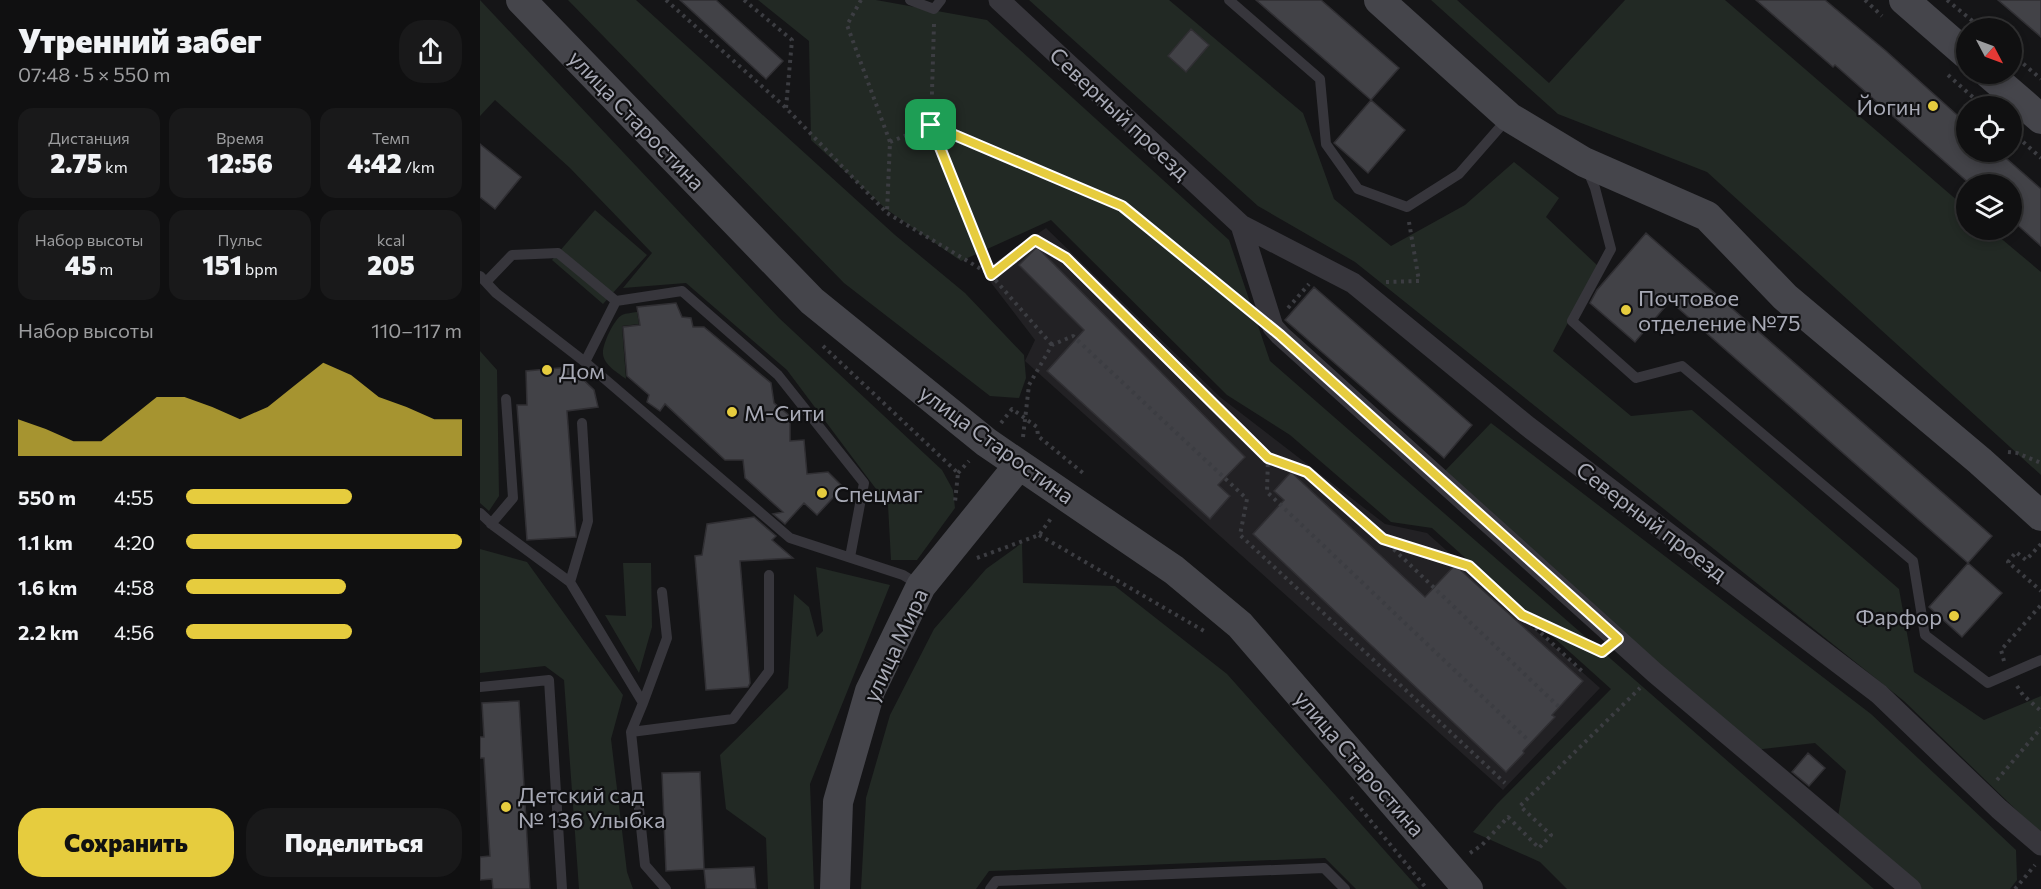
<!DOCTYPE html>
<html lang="ru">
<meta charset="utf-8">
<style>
:root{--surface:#101011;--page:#19191a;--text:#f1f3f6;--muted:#9c9d9f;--line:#303031;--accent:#e6cc3e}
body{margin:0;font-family:Commissioner,sans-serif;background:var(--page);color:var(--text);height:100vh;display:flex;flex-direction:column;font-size:22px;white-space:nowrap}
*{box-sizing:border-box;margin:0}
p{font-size:20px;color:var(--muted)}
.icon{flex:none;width:33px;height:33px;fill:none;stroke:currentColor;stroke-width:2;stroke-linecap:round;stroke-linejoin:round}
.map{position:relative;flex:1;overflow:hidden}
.drawer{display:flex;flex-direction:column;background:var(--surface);width:480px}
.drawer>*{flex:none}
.needle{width:39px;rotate:131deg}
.buttons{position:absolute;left:1476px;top:18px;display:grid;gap:12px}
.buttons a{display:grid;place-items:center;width:66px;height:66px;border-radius:50%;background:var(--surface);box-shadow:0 3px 9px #0003,0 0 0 2px var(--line);font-size:30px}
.pin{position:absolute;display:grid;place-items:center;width:51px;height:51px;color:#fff;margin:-26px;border-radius:12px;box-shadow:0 3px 9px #0006}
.round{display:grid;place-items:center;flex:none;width:63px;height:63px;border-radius:24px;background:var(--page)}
.summary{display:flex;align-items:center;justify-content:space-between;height:102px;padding:0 18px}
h1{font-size:33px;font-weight:800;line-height:45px}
.figures{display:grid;grid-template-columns:repeat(3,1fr);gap:9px;height:102px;padding:6px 18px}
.figures div{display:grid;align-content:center;border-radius:15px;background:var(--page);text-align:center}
.figures b{font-size:26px;font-weight:800}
.figures small{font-size:16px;font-weight:400}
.figures p{font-size:16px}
.chart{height:168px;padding:12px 18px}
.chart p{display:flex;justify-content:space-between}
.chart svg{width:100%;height:108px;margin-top:6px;fill:var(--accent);opacity:.7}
.primary-button{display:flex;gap:12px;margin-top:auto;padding:12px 18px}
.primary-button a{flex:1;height:69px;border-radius:24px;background:var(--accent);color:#111;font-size:24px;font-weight:800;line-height:69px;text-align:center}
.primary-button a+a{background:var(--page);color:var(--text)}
ul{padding:0 18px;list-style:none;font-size:20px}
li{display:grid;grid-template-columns:96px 72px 1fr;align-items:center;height:45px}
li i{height:15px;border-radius:8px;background:var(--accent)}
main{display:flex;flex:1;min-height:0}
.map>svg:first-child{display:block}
.built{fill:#222124}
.green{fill:#222924}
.building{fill:#424247;stroke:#302f33;stroke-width:1.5}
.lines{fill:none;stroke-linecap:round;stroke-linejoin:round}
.path{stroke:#3c3d42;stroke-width:4;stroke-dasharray:3 4.5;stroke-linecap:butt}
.lane{stroke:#37363c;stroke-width:10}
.street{stroke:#37363c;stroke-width:21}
.secondary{stroke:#45454b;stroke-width:30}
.route-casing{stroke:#fff;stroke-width:12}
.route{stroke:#e6cc3e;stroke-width:8}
.poi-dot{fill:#e6cc3e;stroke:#101012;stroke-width:2}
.labels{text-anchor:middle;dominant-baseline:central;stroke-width:4.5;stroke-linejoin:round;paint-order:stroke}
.poi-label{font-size:22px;fill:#a8aab6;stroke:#101012;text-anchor:start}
.street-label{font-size:22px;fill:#a8aab6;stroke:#101012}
</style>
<main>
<section class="drawer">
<div class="summary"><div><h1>Утренний забег</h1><p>07:48 · 5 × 550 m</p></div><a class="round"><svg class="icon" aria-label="share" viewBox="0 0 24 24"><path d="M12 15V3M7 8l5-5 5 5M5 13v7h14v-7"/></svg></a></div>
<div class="figures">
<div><p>Дистанция</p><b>2.75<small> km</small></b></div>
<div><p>Время</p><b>12:56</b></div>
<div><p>Темп</p><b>4:42<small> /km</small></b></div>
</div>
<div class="figures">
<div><p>Набор высоты</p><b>45<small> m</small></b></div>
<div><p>Пульс</p><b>151<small> bpm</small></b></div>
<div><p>kcal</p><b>205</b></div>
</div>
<div class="chart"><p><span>Набор высоты</span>110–117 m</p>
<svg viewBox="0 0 160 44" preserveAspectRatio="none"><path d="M0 44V29L10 33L20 38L30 38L40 29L50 20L60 20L70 24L80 29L90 24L100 15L110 6L120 11L130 20L140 24L150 29L160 29V44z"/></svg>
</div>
<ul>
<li><b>550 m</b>4:55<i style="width:60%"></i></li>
<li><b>1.1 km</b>4:20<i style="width:100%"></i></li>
<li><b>1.6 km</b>4:58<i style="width:58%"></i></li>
<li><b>2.2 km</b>4:56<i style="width:60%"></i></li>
</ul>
<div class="primary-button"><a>Сохранить</a><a>Поделиться</a></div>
</section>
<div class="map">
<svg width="1561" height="889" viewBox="0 0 1561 889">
<rect width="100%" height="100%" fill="#151517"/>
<path class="built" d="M566 228 740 397 905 524 947 533 1120 688 1023 790 545 361 555 340 502 271Z"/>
<path class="green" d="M0 0 299 318 462 470 473 490 475 508 437 560H411L408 505 307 370 206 283 143 288 172 253 90 168 15 100 0 116Z
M88 0H156L415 235 485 293 544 355 546 378 539 398 510 396 364 283Z
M278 0H396L507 20 749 240 790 361 1394 889H1087L1060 862 993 832 1017 804 1131 689 952 528 911 522 810 435 747 395 571 220 481 261 406 209 331 140 329 41Z
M549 0H689L823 113 854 199 911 246 985 205 1034 162 1079 198 1066 217 1118 266 1073 351 1151 416 1212 410 1419 589 1434 672 1504 720 1561 696V834L1424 701 875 262 778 206Z
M951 0H977L1069 83 1145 0H1245L1486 208V230H1511L1561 272V475L1227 172 1078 114Z
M115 210 167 255 123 304 72 260Z
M157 312 159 324 142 326 146 379C138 373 124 365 123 354 122 345 134 319 142 315 146 313 152 313 157 312Z
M0 351 17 370 19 496 9 511 0 503Z
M1011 423 1391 714 1536 850 1537 880 1530 889H1439L1357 822 1366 771 1335 743 1274 750 961 475Z
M542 543 543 583 635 586 747 674 939 889H876L845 858 509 871 496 889H381L386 798 410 715 454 629 506 569Z
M0 549 47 562 143 695 131 739 147 872 153 889H99L84 680 65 666 0 673Z
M143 563H171L172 627 159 673 125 615 146 616Z
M336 567 410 585 330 784 334 889H288L286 838 246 809 240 755 308 688 314 594 329 607 337 637 343 631Z"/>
<path class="building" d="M200 0H236L303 61 286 79Z
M776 0H841L919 68 891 100Z
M1276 0H1345L1406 51 1486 123V152H1519L1561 189V246L1532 220V184H1490L1355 65 1353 67Z
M1518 0H1561V37Z
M711 29 729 45 706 72 688 56Z
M891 100 925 130 888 173 854 143Z
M0 144 41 177 15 209 0 197Z
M1166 233 1512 536 1488 563 1190 301 1155 342 1110 303 1117 290Z
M557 247 765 457 738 485 750 496 730 519 567 371 604 330 539 265Z
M834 287 992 425 964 458 805 320Z
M196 303 202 317 211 318 213 327H224L291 383 294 403 310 416V441L324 440 327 474 348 472 363 487 337 515 324 503 305 524 293 514 303 512 265 478 263 460H245L185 404 180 411 167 402 169 395 147 376 143 327 160 325 157 307Z
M90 367 114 390 118 407 87 411 96 535V537L47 540 37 405H47L46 371Z
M811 472 945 597 975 565 1103 681 1072 715 1075 717 1043 751 1044 753 1026 772 773 534 804 500 794 491Z
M274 517 296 536 292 540 313 558 260 561 270 683 268 687 226 690 215 556 222 555 227 524Z
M1488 563 1522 593 1482 637 1449 607Z
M39 701 50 889H13L12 879 0 880V857L10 856 4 758H0V737H4L2 703Z
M1328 753 1345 768 1329 786 1312 772Z
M220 772 224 869 186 871 182 773Z
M274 867 276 889H226L224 869Z"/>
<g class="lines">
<path class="path" d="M186 0 306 108 407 213 511 275 572 345
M264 0 312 40 306 108
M381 0 367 25 410 142 407 212
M1385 0 1402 16
M1467 0 1501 28
M454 24 451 125 511 275
M1532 54 1561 79
M1468 75 1503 106
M1532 132 1561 158
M410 142 451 125 642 206 764 306
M511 275 555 240 586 258 788 458 787 492 1048 740
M906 282 939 281 929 222
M808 308 829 284
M343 346 478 473 475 502
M521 423 532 409 557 427 558 436 603 473 601 476
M543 437 549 385 572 345 593 336 767 499 760 535 1025 783
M1528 452 1537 453 1561 463
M788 458 827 472 903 539 1079 707
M478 473 489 461
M559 535 724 631
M904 539 989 566 1103 672
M1561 544 1546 560 1536 552 1528 562 1561 591
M497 558 559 535 572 517
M1046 617 1113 648
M1524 661 1521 650 1561 605
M1537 686 1543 695 1561 711
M1517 780 1561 728
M871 797 947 889
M990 853 1002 845 1028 817 1059 848 1071 835 1040 806 1160 688
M1535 889 1555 865"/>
<path class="lane" d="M430 0 454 9 461 0
M749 0 840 79 846 144 878 189 927 207 979 174 1028 118
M1108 171 1115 188 1131 249 1092 321 1156 378 1202 366 1433 561 1445 635 1508 683 1561 660
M0 276 16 293 105 362 310 538 423 575 441 586
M6 282 32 255 78 253 136 301
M105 362 136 301 202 291 298 375 384 483 370 557
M0 513 14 526 90 582 163 703 151 732 165 865 186 889
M11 524 33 498 26 399
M90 582 108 521 102 423
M0 687 69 680 82 889
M163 703 187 638 182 592
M151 732 253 719 289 671V575
M510 889 516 881 844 868 865 889"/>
<path class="street" d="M519 0 761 225 793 327 800 335 1175 673 1431 889
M761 225 873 283 1046 425 1399 694 1519 809 1561 845"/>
<path class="secondary" d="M41 0 332 301 506 442 694 570 760 625 988 889
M899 0 1029 117 1104 162 1227 216 1305 297 1500 461 1561 516
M1424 0 1486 54
M1509 74 1561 119
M355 889 358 802 390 691 441 586 539 465"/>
</g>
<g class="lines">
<defs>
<path id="route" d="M451 125 642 206 800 335 1138 639 1122 652 1042 615 989 566 903 539 827 472 788 458 586 258 555 240 511 275Z"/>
</defs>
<use href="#route" class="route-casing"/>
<use href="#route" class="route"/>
</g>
<g class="poi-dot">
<circle cx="1453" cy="106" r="6"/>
<circle cx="1146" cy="310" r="6"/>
<circle cx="67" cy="370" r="6"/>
<circle cx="252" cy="412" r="6"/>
<circle cx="342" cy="493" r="6"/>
<circle cx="1474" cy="616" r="6"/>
<circle cx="26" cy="807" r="6"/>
</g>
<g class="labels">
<g class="poi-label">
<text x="1441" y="106" text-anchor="end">Йогин</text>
<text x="1158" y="297">Почтовое<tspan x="1158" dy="25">отделение №75</tspan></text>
<text x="79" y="370">Дом</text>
<text x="264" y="412">М-Сити</text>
<text x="354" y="493">Спецмаг</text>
<text x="1462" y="616" text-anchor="end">Фарфор</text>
<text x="38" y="794">Детский сад<tspan x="38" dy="25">№ 136 Улыбка</tspan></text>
</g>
<g class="street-label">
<text transform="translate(640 113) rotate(43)">Северный проезд</text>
<text transform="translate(157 120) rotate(46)">улица Старостина</text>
<text transform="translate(517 444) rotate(36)">улица Старостина</text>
<text transform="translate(1172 521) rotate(37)">Северный проезд</text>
<text transform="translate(415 645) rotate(-65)">улица Мира</text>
<text transform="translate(880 763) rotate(49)">улица Старостина</text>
</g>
</g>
</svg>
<div class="buttons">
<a><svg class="needle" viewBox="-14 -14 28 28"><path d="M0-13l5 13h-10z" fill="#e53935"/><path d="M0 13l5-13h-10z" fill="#9c9d9f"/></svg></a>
<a><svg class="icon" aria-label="locate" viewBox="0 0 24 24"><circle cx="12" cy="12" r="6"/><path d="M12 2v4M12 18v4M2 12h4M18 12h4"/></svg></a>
<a><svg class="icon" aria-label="layers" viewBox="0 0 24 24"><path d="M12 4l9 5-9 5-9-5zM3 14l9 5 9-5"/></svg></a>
</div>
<div class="pin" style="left:451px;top:125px;background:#1e9e55"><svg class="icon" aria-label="arrive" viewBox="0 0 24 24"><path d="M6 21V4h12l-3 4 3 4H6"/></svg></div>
</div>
</main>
